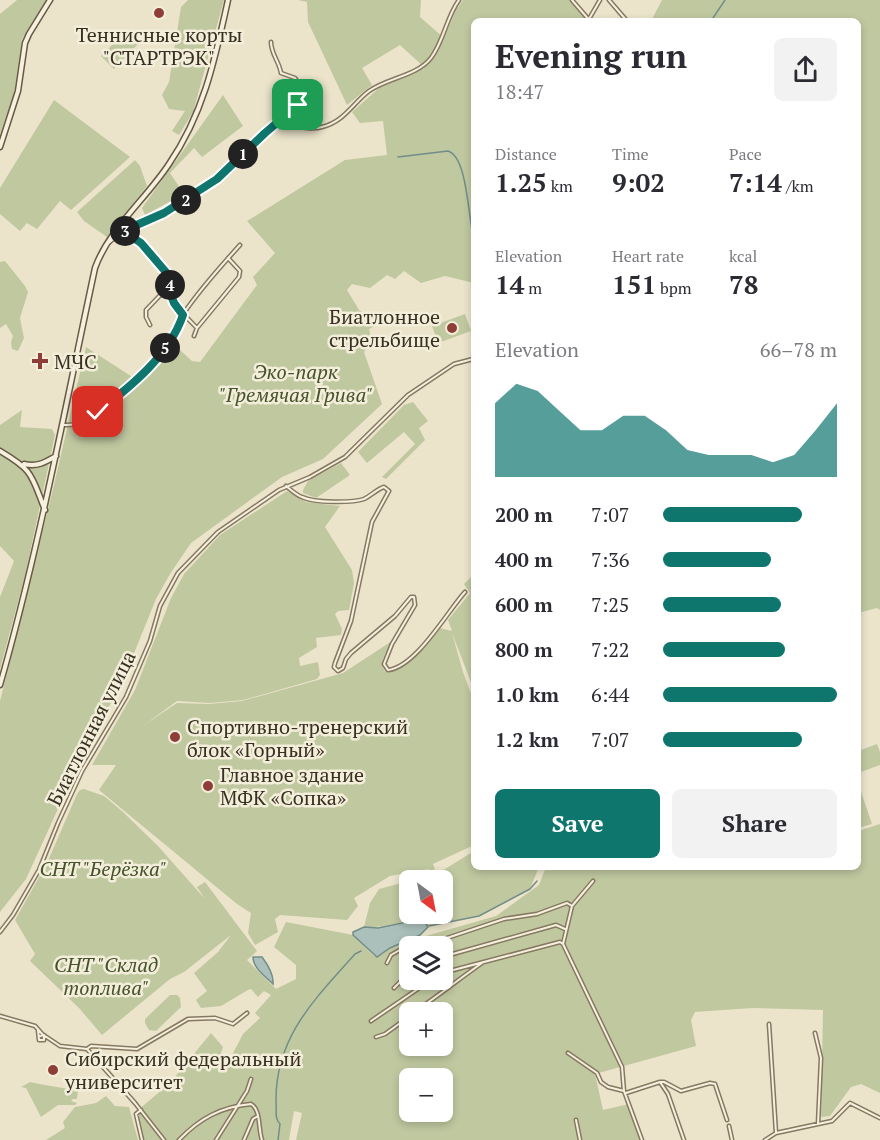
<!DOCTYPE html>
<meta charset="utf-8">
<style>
:root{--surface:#fff;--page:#f2f2f3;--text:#2b2b33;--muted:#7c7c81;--accent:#0f766e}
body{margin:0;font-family:"PT Serif",serif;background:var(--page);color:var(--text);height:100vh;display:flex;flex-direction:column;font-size:22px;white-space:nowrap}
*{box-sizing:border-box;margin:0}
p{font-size:20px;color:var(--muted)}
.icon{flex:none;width:33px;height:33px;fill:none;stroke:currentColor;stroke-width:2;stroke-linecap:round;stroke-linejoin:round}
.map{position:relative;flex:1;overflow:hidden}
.drawer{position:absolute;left:471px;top:18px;width:390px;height:852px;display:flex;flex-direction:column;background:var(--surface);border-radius:9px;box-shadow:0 3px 9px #0003}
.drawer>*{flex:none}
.needle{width:39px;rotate:148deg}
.tools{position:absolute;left:399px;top:870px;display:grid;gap:12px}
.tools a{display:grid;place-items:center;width:54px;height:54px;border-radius:9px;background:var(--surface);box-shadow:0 3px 9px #0003;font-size:30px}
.pin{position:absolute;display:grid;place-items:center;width:51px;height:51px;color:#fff;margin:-26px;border-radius:12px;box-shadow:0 3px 9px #0006}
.km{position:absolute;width:30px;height:30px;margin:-15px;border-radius:50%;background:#222;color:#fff;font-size:16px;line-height:30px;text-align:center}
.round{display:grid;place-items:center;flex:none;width:63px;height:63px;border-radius:9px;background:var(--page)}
.head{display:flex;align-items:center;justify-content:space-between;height:102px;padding:0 24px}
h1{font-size:33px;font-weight:700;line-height:45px}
.metrics{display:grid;grid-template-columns:repeat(3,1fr);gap:9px;height:102px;padding:6px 24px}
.metrics div{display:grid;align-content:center}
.metrics b{font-size:26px;font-weight:700}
.metrics small{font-size:16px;font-weight:400}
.metrics p{font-size:16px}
.chart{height:168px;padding:12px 24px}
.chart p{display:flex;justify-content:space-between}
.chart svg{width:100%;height:108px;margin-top:6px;fill:var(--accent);opacity:.7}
.action{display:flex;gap:12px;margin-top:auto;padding:12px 24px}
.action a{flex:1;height:69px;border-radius:9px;background:var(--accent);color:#fff;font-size:24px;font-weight:700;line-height:69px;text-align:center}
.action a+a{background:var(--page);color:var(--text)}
ul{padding:0 24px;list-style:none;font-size:20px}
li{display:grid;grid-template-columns:96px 72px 1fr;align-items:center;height:45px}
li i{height:15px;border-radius:8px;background:var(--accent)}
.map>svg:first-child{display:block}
.green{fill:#c0c8a0;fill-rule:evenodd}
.water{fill:#abc0bb;stroke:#728e89;stroke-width:1.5}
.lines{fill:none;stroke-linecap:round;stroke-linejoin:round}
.stream{stroke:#728e89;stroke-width:1.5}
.minor-casing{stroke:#867861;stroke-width:5}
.secondary-casing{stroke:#685944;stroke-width:7}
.minor{stroke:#f6f1de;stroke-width:2}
.secondary{stroke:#f6f1de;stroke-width:4}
.route-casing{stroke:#fff;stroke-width:12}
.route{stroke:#0f766e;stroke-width:8}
.poi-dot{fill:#8f3d37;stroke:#f3eeda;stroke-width:2}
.labels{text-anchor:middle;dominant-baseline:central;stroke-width:5;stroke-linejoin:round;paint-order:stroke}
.poi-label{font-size:20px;fill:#382f22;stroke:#f3eeda;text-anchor:start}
.park-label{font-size:20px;font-style:italic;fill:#45522b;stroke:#f3eeda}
.street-label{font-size:20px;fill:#382f22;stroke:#f3eeda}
</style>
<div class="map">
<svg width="880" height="1140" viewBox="0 0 880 1140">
<rect width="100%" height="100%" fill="#ebe4cb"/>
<path class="green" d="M17 0H46L22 39 14 94 0 134V14Z
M188 0H224L193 112 179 135 172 131 185 111 169 109 162 95 169 82 181 7Z
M298 0H421L420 17 444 38 456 10 463 0H570L589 21H474V283L445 276 421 283 404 271 395 279 387 275 370 288 352 284 347 290 359 310 375 321 377 325 369 329 372 341 364 352 382 404 323 459 282 477 191 543 170 574 156 599 124 678 78 765 26 879 0 912V701L53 489 86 347 137 380 157 362 171 342 192 361 200 362 257 285 253 277 275 253 247 221 345 160 387 155 383 121 360 123 352 112 379 88 425 68 400 45 362 68 372 85 347 105 308 22 307 2Z
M662 0H880V610L877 608 858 613V21H651Z
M125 32 138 44 114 69 101 56Z
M223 95 243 126 202 157 194 148 170 173 184 194 145 215 142 208Z
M54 100 130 157 71 210 60 201 37 229 27 223 20 231 0 214V188Z
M135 160 140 166 147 186 107 237 84 221 77 212Z
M5 261 25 286 28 292 20 318 24 338 18 351 12 349 11 342 13 336 6 324 0 328V262Z
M465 314 471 331 438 343 432 326Z
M413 402 428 421 419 428 425 440 386 479 382 477 415 444 404 432 367 463 358 452 404 405Z
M22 410 20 427 52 429 55 435 25 576 0 669V597L14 561 0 546V425Z
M341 463 350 475 316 498 303 493V490L308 481Z
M287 491 306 502 340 506 325 527 352 570 354 583 349 610 338 611 335 614 342 629 341 635 316 638 317 647 299 658 300 666 318 662 320 675 317 679 243 700 210 703 177 701 144 725 177 703 209 704 242 701 343 673 392 641C387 651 377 663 386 672 403 673 429 640 440 628L452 631 448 620 470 593 464 584 474 574V690L452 633 463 672 474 702V845L433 864 435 869 430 871 429 869 390 876 354 898 358 906 347 920 280 915 275 919 278 932 255 945 248 933 251 913 237 904 99 790 116 765H92L135 690 171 598 184 574 220 535Z
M877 744 880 752V765L858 773V751Z
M858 783 872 824 858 828Z
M84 789 104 796 123 812 158 846 205 899 197 887 205 882 257 951 247 960 276 989 296 979V965L274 947 286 922 353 935 374 956C382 956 382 954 387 950 396 943 415 935 426 936L496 916 539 885 546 867H858V831L880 824V1093L861 1084 851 1087 830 1116 821 1117 823 1010 753 1008 695 1012 691 1020 696 1046 595 1074 603 1110 629 1104 640 1140H296L302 1113 294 1111 289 1140H140L135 1114 137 1111 170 1083 211 1033 223 1047 219 1059 228 1063 243 1034 260 1018 255 1013 271 995 264 991 258 997 251 989 248 990 221 1006 201 1008 196 1000 207 991 194 973 218 952 231 935 184 972 170 979 102 1035 79 1008 30 961 35 954 15 920 47 863 77 794 80 790ZM410 946H442V980H410ZM410 1012H442V1046H410ZM410 1078H442V1112H410Z
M474 851V867H539L530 889 479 916 428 926 424 921C403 920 384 928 364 927L370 903 379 889 409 881 410 914H442V880H413L437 874Z
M170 995H177L180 998 181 1007 156 1031 149 1030 145 1023V1019Z
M30 1082C46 1086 62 1087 78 1091L77 1099H73L71 1101 77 1103 75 1105H58L41 1117 26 1088 21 1087Z
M106 1096 115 1106 129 1107 138 1140H46L65 1128 63 1122 75 1107 96 1103Z"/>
<path class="water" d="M412 921H424L428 927 420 935 390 948 377 957 353 935V932L364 927 378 928Z
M253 957H262C268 965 274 975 273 984 265 976 253 968 253 957Z"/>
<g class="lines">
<path class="stream" d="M711 21 725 0
M398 157 448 151C468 157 468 220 474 239
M429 926 479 916 530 889 537 881
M278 1140 280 1124C274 1118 277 1110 276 1102 275 1037 315 999 355 954L361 951"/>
<defs>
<path id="minor" d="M572 0 590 21
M609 0 627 21
M589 19 600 0
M276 123C291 124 308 131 322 127 344 122 353 103 369 91 387 78 417 76 431 58 444 41 446 18 459 0
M123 231 141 243 171 278 170 285 146 310V317L150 325
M110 242 122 231 164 213 217 179 265 133 298 105 299 84 295 78 281 73C279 61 271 54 271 42
M168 287C175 304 184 316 197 328
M194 336 197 328 239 277 240 271 228 258
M62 425C67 425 72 425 76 424 104 417 153 366 170 342 176 333 179 322 184 313 200 289 221 266 240 245
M286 486C291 490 296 495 302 497 314 503 352 503 364 499 372 495 377 489 384 487L389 491 372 522 351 621 335 663 334 667 338 671 343 668 346 659 351 653 395 616 411 597H414L415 605 392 644 384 664 388 670C416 667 447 612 465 592
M593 881 572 906 563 944 622 1067 624 1091 642 1140
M0 932 13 915 39 870 58 823 82 771 126 697 150 641 160 606 178 573 218 532 279 490 310 477 345 457 408 395 454 364 473 359
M442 957 556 925 565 929
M387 963 391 955 405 947 444 939 504 919 537 914 567 903 572 906
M442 973 560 942 563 944
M394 988 410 972
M414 1012C437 997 459 979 482 963
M0 1016 35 1026 43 1035
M371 1021 431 980
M38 1030 39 1040H44V1035L40 1036
M815 1033 821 1058 818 1124
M45 1036 60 1046 87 1049 135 1103 164 1140
M376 1037 385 1034 410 1016
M87 1049 91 1046 137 1049 188 1019 215 1018 233 1024 247 1013
M568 1053 597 1073 601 1082 608 1087 624 1091
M660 1082H664L681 1091 710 1083 715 1084 727 1120
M626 1093 660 1082 668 1094 684 1140
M141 1110 136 1114 142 1140
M576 1120 580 1140
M729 1126 732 1140
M776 1133 832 1121 850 1103 880 1118
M179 1140C200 1118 221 1107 251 1104 261 1110 258 1128 262 1140
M216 1140 247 1091 251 1079
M244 1140 253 1119 258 1116
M765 1140 776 1133 769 1024"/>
<path id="secondary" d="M0 147 18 91 25 43 29 34 50 0
M0 451C34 471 31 475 45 510
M24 464C37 467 44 463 56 456
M0 685C39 548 65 408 95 268 109 229 146 199 169 164 204 113 215 59 228 0"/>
</defs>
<use href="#minor" class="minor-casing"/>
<use href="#secondary" class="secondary-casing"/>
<use href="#minor" class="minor"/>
<use href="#secondary" class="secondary"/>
</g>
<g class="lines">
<defs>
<path id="route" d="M98 412C131 386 169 356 183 315L174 303 168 287 171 282V278L141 243 123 231 164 213 217 179 265 133 298 105"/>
</defs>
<use href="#route" class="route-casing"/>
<use href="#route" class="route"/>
</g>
<g class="poi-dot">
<circle cx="159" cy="13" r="6"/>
<circle cx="452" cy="328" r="6"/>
<path d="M37 352h6v6h6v6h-6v6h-6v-6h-6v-6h6z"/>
<circle cx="175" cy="737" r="6"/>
<circle cx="208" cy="786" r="6"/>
<circle cx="53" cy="1070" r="6"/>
</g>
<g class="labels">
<g class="poi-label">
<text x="159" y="34" text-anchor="middle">Теннисные корты<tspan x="159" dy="23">"СТАРТРЭК"</tspan></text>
<text x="440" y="316" text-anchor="end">Биатлонное<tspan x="440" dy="23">стрельбище</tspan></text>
<text x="54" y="361">МЧС</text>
<text x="187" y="726">Спортивно-тренерский<tspan x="187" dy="23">блок «Горный»</tspan></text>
<text x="220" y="774">Главное здание<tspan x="220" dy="23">МФК «Сопка»</tspan></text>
<text x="65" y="1058">Сибирский федеральный<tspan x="65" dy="23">университет</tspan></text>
</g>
<g class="park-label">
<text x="296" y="371">Эко-парк<tspan x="296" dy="23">"Гремячая Грива"</tspan></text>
<text x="103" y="868">СНТ "Берёзка"</text>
<text x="106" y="964">СНТ "Склад<tspan x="106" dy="23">топлива"</tspan></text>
</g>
<g class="street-label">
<text transform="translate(91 728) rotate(-63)">Биатлонная улица</text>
</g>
</g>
</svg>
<div class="tools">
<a><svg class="needle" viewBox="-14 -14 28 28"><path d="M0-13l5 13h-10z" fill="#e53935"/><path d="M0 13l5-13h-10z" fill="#7c7c81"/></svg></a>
<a><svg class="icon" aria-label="layers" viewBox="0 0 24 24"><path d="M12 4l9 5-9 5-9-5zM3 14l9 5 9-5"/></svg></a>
<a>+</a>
<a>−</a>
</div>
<div class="pin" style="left:298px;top:105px;background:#1e9e55"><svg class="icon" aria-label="arrive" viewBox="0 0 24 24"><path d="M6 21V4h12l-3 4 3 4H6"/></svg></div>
<div class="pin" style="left:98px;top:412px;background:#d93025"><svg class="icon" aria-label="check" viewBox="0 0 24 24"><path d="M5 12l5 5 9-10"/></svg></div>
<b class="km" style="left:243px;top:154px">1</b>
<b class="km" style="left:186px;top:200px">2</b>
<b class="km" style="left:125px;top:231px">3</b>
<b class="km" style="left:170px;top:285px">4</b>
<b class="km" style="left:165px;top:348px">5</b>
<section class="drawer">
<div class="head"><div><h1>Evening run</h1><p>18:47</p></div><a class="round"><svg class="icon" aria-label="share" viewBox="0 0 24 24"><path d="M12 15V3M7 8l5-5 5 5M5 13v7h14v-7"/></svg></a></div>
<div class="metrics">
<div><p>Distance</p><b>1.25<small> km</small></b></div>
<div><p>Time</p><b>9:02</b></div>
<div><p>Pace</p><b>7:14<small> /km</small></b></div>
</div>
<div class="metrics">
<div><p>Elevation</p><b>14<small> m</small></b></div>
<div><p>Heart rate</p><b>151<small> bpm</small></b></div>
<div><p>kcal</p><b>78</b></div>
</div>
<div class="chart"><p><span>Elevation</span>66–78 m</p>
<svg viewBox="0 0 160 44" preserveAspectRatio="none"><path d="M0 44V14L10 6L20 9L30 17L40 25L50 25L60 19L70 19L80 25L90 33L100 35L110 35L120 35L130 38L140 35L150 25L160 14V44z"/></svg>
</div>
<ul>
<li><b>200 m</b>7:07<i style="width:80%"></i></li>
<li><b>400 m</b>7:36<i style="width:62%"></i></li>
<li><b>600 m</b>7:25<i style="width:68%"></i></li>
<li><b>800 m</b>7:22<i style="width:70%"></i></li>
<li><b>1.0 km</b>6:44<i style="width:100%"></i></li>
<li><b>1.2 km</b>7:07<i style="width:80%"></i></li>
</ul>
<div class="action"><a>Save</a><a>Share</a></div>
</section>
</div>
